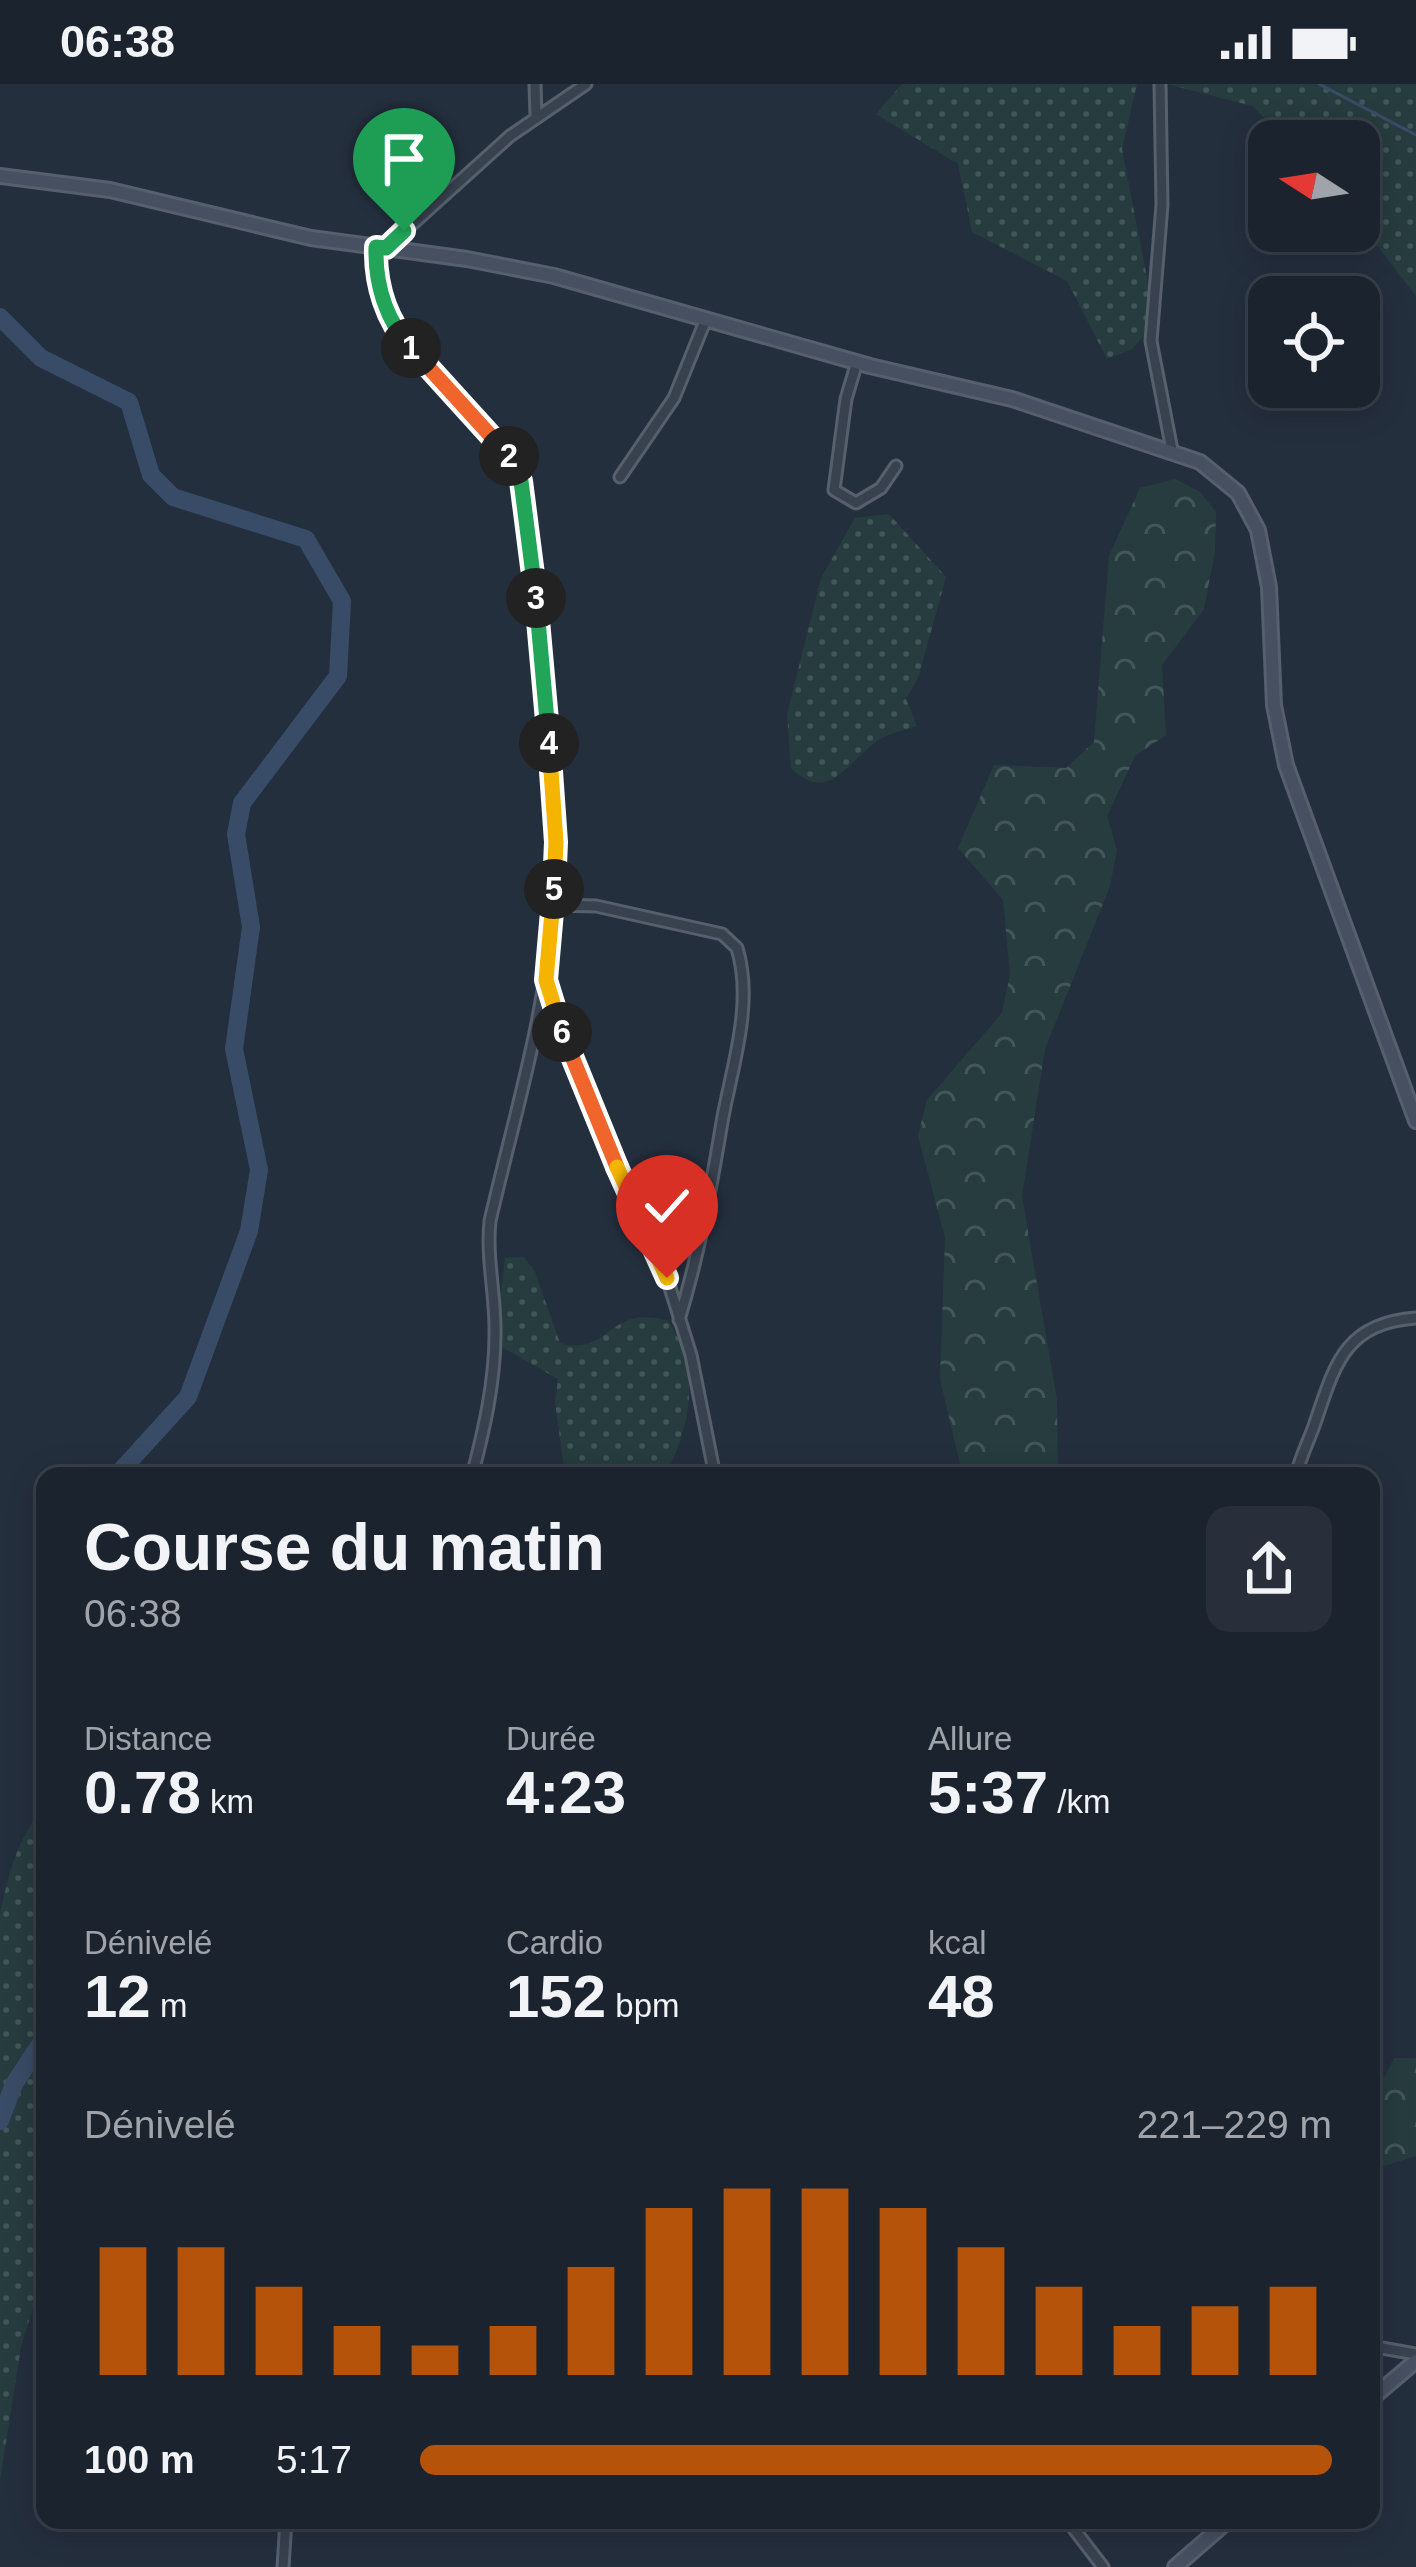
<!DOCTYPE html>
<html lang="fr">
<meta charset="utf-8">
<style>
:root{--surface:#1b232e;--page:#282f3a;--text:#f1f3f6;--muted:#a0a4aa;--line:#39404a;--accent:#b45309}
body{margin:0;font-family:Arial,sans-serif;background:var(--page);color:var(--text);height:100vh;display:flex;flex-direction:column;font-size:45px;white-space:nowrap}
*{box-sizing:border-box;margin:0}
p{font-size:39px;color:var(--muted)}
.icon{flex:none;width:66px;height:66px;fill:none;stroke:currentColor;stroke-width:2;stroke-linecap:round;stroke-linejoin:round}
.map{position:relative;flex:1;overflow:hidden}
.side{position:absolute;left:36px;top:1383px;width:1344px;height:1062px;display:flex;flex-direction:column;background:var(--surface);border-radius:24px;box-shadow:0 6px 30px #0003,0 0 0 3px var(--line)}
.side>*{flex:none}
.needle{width:78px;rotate:282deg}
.controls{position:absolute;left:1248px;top:36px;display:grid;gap:24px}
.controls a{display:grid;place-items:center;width:132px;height:132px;border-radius:24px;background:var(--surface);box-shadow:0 6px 30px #0003,0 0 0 3px var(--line);font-size:60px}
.pin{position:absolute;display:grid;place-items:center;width:102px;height:102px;color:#fff;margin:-123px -51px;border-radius:50% 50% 50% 0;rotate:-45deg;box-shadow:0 0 12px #0007}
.pin .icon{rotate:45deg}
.km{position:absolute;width:60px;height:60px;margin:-30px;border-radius:50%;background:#222;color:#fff;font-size:33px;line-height:60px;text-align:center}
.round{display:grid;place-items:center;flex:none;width:126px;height:126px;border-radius:24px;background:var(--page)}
.summary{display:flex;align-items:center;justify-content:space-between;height:204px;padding:0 48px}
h1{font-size:66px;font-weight:700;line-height:90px}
.metrics{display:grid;grid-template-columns:repeat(3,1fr);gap:18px;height:204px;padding:12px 48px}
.metrics div{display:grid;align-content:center}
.metrics b{font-size:60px;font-weight:700}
.metrics small{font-size:33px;font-weight:400}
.metrics p{font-size:33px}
.chart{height:336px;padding:24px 48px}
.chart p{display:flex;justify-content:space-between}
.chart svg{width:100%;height:216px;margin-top:12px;stroke:var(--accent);stroke-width:6}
ul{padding:0 48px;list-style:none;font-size:39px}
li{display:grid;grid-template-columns:192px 144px 1fr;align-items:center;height:90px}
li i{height:30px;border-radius:15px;background:var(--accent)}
.status{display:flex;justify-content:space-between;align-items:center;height:84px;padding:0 60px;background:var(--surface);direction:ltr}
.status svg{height:33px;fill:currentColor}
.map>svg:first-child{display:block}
.grass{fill:url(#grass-dots)}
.forest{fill:url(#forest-crowns)}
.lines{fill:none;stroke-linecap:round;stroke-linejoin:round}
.stream{stroke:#394c67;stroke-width:3}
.river{stroke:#394c67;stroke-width:18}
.street-casing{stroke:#565f6c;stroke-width:15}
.secondary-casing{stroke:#565f6c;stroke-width:18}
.street{stroke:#38414e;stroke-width:9}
.secondary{stroke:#465061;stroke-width:12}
.split-1-casing{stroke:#fff;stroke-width:24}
.split-2-casing{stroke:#fff;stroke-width:24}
.split-3-casing{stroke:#fff;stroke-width:24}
.split-4-casing{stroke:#fff;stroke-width:24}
.split-5-casing{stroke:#fff;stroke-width:24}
.split-6-casing{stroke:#fff;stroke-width:24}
.split-7-casing{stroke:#fff;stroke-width:24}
.split-8-casing{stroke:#fff;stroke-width:24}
.split-1{stroke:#22a559;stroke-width:15}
.split-2{stroke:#f0652b;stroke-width:15}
.split-3{stroke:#22a559;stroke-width:15}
.split-4{stroke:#22a559;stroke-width:15}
.split-5{stroke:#f5b400;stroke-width:15}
.split-6{stroke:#f5b400;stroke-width:15}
.split-7{stroke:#f0652b;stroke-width:15}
.split-8{stroke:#f5b400;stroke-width:15}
</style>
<div class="status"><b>06:38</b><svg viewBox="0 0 49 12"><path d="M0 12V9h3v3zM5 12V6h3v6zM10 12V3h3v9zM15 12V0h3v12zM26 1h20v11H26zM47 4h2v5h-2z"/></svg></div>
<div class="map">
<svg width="1416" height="2483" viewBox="0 0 1416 2483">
<defs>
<pattern id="grass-dots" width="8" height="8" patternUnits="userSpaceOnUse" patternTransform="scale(3)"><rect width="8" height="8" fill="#263c3f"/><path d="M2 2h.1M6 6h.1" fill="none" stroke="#435659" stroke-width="1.8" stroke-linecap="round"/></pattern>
<pattern id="forest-crowns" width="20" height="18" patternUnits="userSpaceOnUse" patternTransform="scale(3)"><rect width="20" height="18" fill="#263c3f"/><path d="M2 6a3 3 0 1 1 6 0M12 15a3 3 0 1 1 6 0" fill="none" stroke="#435659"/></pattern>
</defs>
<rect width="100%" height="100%" fill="#242f3e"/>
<path class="grass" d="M902 0H1137L1122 65 1152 220 1151 244 1132 265 1107 275 1067 197 972 148 958 80 876 30Z
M1167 0H1416V212L1359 138V57H1288L1252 22Z
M889 430 946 493 918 594 906 615 917 642C905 646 890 649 880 655 848 676 830 722 791 684L787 630 821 494 855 434Z
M524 1173 535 1188 560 1259C610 1274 607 1219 668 1237 702 1287 691 1341 665 1392H565L555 1318 558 1295 500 1262 497 1244 505 1174Z
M45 1722V2185L21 2263 0 2396V1830C9 1789 17 1754 45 1722Z"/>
<path class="forest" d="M1175 395 1200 408 1216 428 1215 467 1204 525 1162 581 1166 651 1135 672 1107 732 1117 766 1110 802 1045 965 1022 1112 1057 1316 1058 1392H963L940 1295 945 1154 918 1051 927 1016 1002 929 1010 890 1003 816 958 764 994 681 1066 684 1094 658 1109 472 1140 404Z
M1394 1974H1416V2072L1371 2086V2019Z"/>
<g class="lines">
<path class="stream" d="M1319 0 1416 51"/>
<path class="river" d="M0 233 41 274 129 318 151 391 173 413 306 455 342 517 338 592 242 719 236 750 251 843 234 965 259 1086 249 1147 188 1313 116 1392
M0 2037 14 2000 45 1953"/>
<defs>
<path id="street" d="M535 0 536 32
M1160 0 1162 121 1151 257 1172 366
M376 163C373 239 431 285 479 337 493 352 510 368 517 388 538 442 535 511 539 569 545 654 559 737 553 824 546 930 514 1033 490 1137 486 1175 496 1212 495 1251 495 1298 484 1346 472 1392
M386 164 510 52 586 0
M857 278 846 315 834 406 856 419 881 404 896 382
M620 393 674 314 706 235
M554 821 596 822 722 850 737 864C754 920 732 982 722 1038 711 1105 699 1170 679 1236
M547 900 574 986 667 1194 691 1271 715 1392
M1296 1392C1300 1373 1309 1357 1315 1339 1335 1280 1345 1239 1416 1234
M1371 2262 1416 2270
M1067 2436 1103 2483
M283 2483 286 2436"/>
<path id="secondary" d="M0 92 110 106 311 154 467 175 554 192 870 282 1012 315 1200 378 1238 409 1258 446 1269 503 1274 621 1286 681 1416 1037
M1371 2315 1416 2277
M1175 2483 1229 2436"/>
</defs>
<use href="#street" class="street-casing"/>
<use href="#secondary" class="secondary-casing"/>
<use href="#street" class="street"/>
<use href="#secondary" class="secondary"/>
</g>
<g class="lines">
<defs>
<path id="split-1" d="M404 147 386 164 376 163C375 200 386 236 411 264"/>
<path id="split-2" d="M411 264 509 372"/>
<path id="split-3" d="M509 372 521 397 536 514"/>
<path id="split-4" d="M536 514 549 659"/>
<path id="split-5" d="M549 659 556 758 554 805"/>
<path id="split-6" d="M554 805 546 896 562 948"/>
<path id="split-7" d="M562 948 617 1083"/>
<path id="split-8" d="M617 1083 667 1194"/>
</defs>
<use href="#split-1" class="split-1-casing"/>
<use href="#split-2" class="split-2-casing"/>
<use href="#split-3" class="split-3-casing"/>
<use href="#split-4" class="split-4-casing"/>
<use href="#split-5" class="split-5-casing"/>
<use href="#split-6" class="split-6-casing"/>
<use href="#split-7" class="split-7-casing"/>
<use href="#split-8" class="split-8-casing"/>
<use href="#split-1" class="split-1"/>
<use href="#split-2" class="split-2"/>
<use href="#split-3" class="split-3"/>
<use href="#split-4" class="split-4"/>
<use href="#split-5" class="split-5"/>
<use href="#split-6" class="split-6"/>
<use href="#split-7" class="split-7"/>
<use href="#split-8" class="split-8"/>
</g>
</svg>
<div class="controls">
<a><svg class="needle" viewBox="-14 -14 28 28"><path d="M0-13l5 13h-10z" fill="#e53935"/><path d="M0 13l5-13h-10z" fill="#a0a4aa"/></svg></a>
<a><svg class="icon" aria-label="locate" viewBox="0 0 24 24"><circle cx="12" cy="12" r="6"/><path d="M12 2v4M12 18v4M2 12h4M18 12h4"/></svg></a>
</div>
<div class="pin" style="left:404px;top:147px;background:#1e9e55"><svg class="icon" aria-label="arrive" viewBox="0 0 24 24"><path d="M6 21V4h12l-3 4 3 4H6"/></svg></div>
<div class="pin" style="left:667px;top:1194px;background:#d93025"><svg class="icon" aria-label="check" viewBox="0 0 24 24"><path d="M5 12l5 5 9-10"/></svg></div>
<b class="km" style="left:411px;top:264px">1</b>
<b class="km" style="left:509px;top:372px">2</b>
<b class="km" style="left:536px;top:514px">3</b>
<b class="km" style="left:549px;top:659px">4</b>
<b class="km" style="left:554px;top:805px">5</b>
<b class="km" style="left:562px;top:948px">6</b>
<section class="side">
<div class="summary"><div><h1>Course du matin</h1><p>06:38</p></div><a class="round"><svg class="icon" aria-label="share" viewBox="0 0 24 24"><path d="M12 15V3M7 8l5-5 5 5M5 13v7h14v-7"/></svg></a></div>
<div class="metrics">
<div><p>Distance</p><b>0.78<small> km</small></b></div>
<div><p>Durée</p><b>4:23</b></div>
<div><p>Allure</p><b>5:37<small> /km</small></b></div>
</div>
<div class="metrics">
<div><p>Dénivelé</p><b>12<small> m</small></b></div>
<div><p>Cardio</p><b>152<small> bpm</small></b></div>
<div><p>kcal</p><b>48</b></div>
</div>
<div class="chart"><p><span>Dénivelé</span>221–229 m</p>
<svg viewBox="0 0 160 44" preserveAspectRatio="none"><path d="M5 44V18M15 44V18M25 44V26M35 44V34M45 44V38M55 44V34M65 44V22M75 44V10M85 44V6M95 44V6M105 44V10M115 44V18M125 44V26M135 44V34M145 44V30M155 44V26"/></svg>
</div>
<ul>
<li><b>100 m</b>5:17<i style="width:100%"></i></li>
</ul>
</section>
</div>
